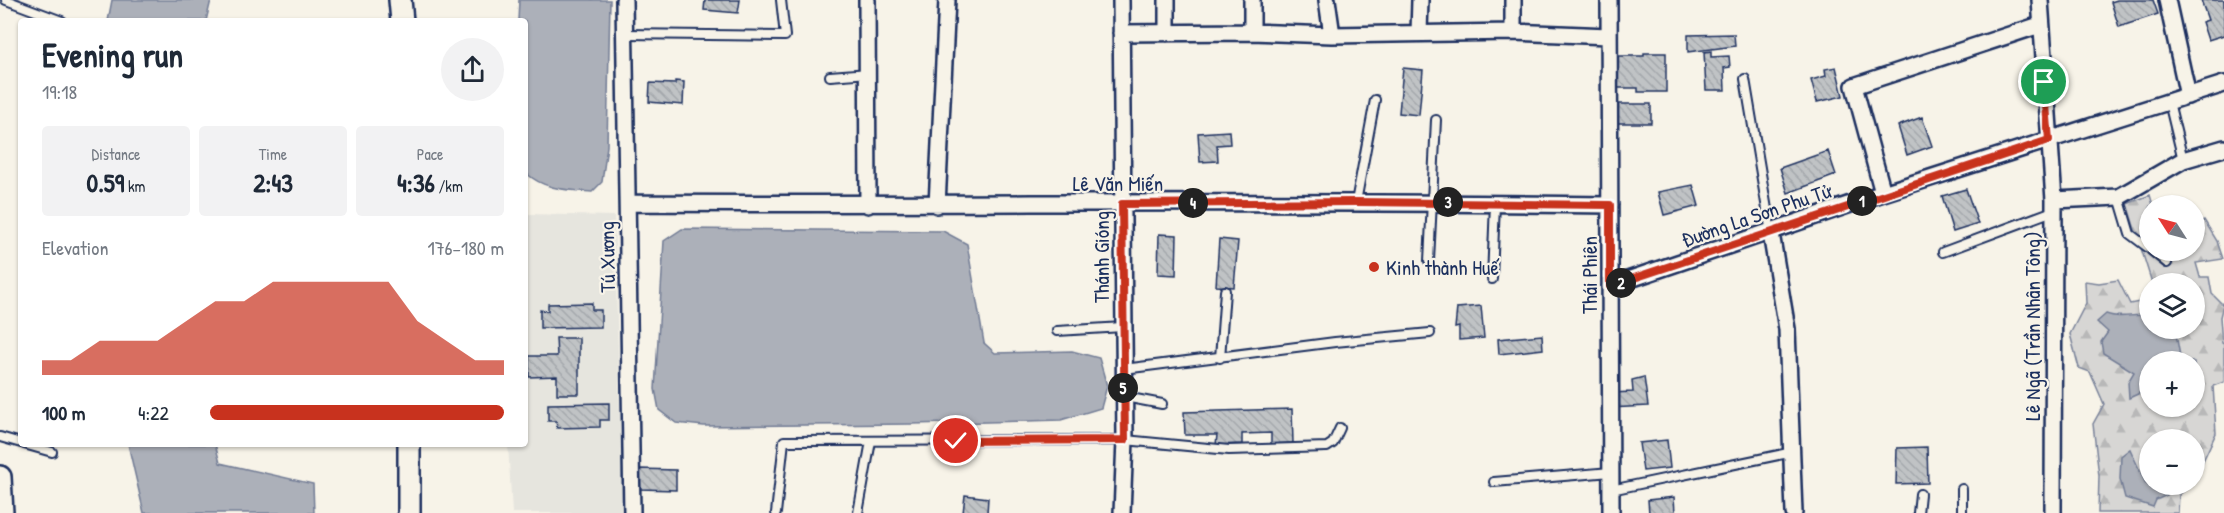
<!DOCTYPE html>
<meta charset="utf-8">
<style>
:root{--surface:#fff;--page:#f2f2f3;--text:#1f2937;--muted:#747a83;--accent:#c8321e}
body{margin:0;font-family:"Patrick Hand",sans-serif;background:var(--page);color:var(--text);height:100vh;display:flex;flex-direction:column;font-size:22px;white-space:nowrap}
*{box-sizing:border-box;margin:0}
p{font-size:20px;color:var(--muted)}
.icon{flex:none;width:33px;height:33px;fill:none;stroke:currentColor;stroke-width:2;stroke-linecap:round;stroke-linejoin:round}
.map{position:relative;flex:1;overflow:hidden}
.panel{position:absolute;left:18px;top:18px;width:510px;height:429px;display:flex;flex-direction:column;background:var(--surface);border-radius:6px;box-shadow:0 2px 4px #0004}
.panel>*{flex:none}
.needle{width:39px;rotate:306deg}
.tools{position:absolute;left:2139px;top:195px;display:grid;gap:12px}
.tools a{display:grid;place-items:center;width:66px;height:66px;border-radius:50%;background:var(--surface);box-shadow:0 2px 4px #0004;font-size:30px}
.pin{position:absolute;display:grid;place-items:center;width:51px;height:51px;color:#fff;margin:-26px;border:3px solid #fff;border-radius:50%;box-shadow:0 2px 6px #0007}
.km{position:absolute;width:30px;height:30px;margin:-15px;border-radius:50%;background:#222;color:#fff;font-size:16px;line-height:30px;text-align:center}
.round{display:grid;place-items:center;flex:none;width:63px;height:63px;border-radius:32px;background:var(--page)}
.head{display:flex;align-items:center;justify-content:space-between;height:102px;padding:0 24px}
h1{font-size:33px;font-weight:700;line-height:45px}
.metrics{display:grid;grid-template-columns:repeat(3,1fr);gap:9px;height:102px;padding:6px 24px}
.metrics div{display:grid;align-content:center;border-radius:6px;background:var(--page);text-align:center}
.metrics b{font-size:26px;font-weight:700}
.metrics small{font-size:16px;font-weight:400}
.metrics p{font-size:16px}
.chart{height:168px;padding:12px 24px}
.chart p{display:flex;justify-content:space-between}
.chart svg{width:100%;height:108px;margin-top:6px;fill:var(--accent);opacity:.7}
ul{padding:0 24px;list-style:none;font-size:20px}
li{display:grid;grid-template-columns:96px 72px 1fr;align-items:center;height:45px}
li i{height:15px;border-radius:8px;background:var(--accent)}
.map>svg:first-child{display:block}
.built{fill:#e6e5de}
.forest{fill:url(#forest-firs);stroke:#798299;stroke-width:1.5;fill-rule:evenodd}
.water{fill:#acb0b9;stroke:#727c95;stroke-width:1.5}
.building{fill:url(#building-back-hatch);stroke:#1b2f5e;stroke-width:1.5}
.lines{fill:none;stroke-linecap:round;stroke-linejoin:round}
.lane-casing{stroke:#1b2f5e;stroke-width:12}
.street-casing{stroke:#1b2f5e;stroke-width:20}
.secondary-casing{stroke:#1b2f5e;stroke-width:26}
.lane{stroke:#f7f3e8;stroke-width:8}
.street{stroke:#f7f3e8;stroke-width:15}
.secondary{stroke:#f7f3e8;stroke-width:21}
.route-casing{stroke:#fff;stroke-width:12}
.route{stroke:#c8321e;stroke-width:8}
.poi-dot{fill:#c8321e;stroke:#f7f3e8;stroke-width:2}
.labels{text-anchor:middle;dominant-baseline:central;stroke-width:4.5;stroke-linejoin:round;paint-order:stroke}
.street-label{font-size:21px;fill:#1b2f5e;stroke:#f7f3e8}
.poi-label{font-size:21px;fill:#1b2f5e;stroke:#f7f3e8;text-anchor:start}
</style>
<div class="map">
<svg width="2224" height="513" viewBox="0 0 2224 513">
<defs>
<pattern id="forest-firs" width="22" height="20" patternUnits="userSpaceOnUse" patternTransform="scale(1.5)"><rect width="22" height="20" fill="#d7d6d4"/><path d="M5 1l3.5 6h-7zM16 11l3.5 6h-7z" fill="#b8b8b8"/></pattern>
<pattern id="building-back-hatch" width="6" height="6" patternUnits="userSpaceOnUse" patternTransform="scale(1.5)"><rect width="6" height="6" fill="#c0c3c5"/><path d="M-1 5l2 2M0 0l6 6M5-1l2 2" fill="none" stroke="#a4a8ac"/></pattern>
</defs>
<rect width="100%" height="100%" fill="#f7f3e8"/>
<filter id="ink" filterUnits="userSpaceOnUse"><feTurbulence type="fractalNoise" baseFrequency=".0167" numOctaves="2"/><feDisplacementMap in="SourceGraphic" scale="12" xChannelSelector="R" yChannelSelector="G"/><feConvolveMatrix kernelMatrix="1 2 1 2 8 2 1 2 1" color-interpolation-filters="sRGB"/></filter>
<g filter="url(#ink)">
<path class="built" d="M525 214 614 216 623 513H512L508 444H525Z"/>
<path class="forest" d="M2150 195 2153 205 2150 206V250H2194L2195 224 2204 220 2217 241 2223 259 2196 263 2200 277H2209L2212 294 2223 305 2220 317 2222 343 2224 344V382L2213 386 2216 433 2195 478 2194 440H2150V484L2191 485 2179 495 2178 513H2098L2099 476 2093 424 2104 404 2090 372 2079 368 2070 334 2086 303 2085 281 2099 283 2118 280 2130 304 2149 300 2150 328H2194V284L2152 283 2127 204ZM2150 362H2194V406H2150Z"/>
<path class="water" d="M112 0H211L206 21H108Z
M519 0H610L607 146 602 182 592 192C566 190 544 190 525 172V21H518Z
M682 229 943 231 967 244 984 343 995 353 1072 351 1099 358 1107 386 1101 408 1061 420 912 424 704 426 676 423 659 410 655 389 664 241Z
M2106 314C2122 320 2133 313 2149 316L2150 328 2175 329 2181 361 2150 362 2149 389 2129 398 2128 382 2134 372 2103 353 2101 342 2108 332 2097 322Z
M128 444H215L220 463 313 484 314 513H144Z
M2130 449 2146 484 2160 488 2167 495 2156 500 2153 507 2125 498 2120 479 2121 456Z"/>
<path class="building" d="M705 0H740L738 13 704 10Z
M2117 0H2153L2158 14 2119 27 2111 2Z
M2201 0H2224V35L2208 40 2202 22 2208 20Z
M1734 34 1735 46 1688 52V35Z
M1711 51V57L1729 56 1730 67 1724 68 1725 90H1706L1704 52Z
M1644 53H1666V92H1638V88H1613V76H1617V56H1644Z
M1836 67 1843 96 1817 102 1811 80 1826 76 1825 69Z
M1403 68 1423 70 1419 115 1399 113Z
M675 81 684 82 683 105 649 102 650 83 675 84Z
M1617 104H1651V123H1617Z
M1922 117 1932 146 1907 155 1898 126Z
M1229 131 1230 144 1217 145 1218 161 1200 162 1198 133Z
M1828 151 1836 175 1788 193 1780 168Z
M1693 185 1699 206 1664 215 1658 192Z
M1966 189 1978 224 1953 232 1942 196Z
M1159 234 1177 235 1176 275 1158 274Z
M1219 239 1238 241 1234 287 1216 286Z
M592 303V310H601V327L540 328V310L548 311V304Z
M1481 306 1484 338 1459 340V327L1455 328 1457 308Z
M1542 335 1543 349 1499 354 1498 339Z
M556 338H579V394H557V376L529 377V356H557Z
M1644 377 1648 406 1610 408 1611 393 1633 392 1632 380Z
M609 403V420H600V427L557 428 556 421H548V404Z
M1292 409 1293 443 1271 444V433L1242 434V444L1216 445 1217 435H1185L1184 412Z
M1667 440 1670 468 1643 471 1639 443Z
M1927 447 1928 483 1896 484 1897 448Z
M639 469 676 470V490L639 489Z
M965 495 988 498 987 513H958H963Z
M1674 497 1675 513H1649L1648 500Z"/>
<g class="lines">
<defs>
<path id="lane" d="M6 0 62 21
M624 34 785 36 781 0
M830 76 869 73
M1745 79 1771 233
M2169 102 2183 160
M2119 197 2130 234 2150 249
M1356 202 1375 100
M2151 250 2167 263
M1943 252 2053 211
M1429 261 1436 120
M1492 279 1495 203
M1057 331 1123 327
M1220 358 1225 291
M1124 369 1335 342 1430 333
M1125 397 1162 404
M0 437 21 443
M24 444 52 452
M1494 482 1611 472
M1962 489V513
M1611 490 1793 452
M776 513 784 441 1125 440 1229 450 1327 447 1333 443 1340 428
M858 513 871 441
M1918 513 1920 494"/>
<path id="street" d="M624 0 632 513
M867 0 868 205
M1121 0 1125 440 1122 513
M1167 0V33
M1327 0 1332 35
M1513 0V32
M1609 0 1611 513
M2040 0 2054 200 2053 513
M2167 0 2188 96
M1252 32V0
M1121 33 1252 32 1332 35 1513 32 1609 36
M1419 33 1420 0
M1883 193 1854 86 2040 25
M2054 200 2119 197 2183 160 2224 148
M628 203C955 205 1282 200 1610 205
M937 205 947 0
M1771 233 1787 329 1794 513
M1610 286 1883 193 2224 84"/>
<path id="secondary" d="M400 0 402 21
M0 477 2 513
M409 513V444"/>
</defs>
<use href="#lane" class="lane-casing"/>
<use href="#street" class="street-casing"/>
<use href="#secondary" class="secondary-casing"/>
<use href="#lane" class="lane"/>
<use href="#street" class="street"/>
<use href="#secondary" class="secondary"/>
</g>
</g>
<g class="lines" filter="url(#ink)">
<defs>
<path id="route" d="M956 441 1125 440 1122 204 1356 202 1610 205V286L2049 140 2044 82"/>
</defs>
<use href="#route" class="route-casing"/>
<use href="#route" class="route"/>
</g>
<circle class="poi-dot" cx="1374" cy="267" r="6"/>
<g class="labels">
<g class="street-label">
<text x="1118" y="183">Lê Văn Miến</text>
<text transform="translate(1756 215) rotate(-19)">Đường La Sơn Phu Tử</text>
<text transform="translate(607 257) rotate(-91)">Tú Xương</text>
<text transform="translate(1101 257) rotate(-90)">Thánh Gióng</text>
<text transform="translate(1589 275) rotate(-90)">Thái Phiên</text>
<text transform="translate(2032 326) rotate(-90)">Lê Ngã (Trần Nhân Tông)</text>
</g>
<g class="poi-label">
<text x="1386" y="267">Kinh thành Huế</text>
</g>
</g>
</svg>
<div class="tools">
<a><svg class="needle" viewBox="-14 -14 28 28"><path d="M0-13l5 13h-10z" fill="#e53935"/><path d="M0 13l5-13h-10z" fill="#747a83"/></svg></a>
<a><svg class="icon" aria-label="layers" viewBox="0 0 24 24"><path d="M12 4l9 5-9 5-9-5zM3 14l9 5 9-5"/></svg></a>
<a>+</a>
<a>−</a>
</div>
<div class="pin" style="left:2044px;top:82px;background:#1e9e55"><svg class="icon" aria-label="arrive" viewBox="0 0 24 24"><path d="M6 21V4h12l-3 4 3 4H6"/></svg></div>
<div class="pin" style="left:956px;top:441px;background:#d93025"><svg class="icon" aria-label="check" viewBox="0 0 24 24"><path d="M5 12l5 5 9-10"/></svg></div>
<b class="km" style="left:1862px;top:201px">1</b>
<b class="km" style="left:1621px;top:283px">2</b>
<b class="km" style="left:1448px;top:202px">3</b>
<b class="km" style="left:1193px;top:203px">4</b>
<b class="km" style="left:1123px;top:388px">5</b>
<section class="panel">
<div class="head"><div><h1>Evening run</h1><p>19:18</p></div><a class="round"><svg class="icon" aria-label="share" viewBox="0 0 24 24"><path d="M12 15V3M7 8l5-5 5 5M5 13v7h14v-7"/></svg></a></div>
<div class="metrics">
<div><p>Distance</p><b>0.59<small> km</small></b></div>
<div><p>Time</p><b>2:43</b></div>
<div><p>Pace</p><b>4:36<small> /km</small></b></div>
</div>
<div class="chart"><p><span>Elevation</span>176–180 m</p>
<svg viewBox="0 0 160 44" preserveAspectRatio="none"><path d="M0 44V38L10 38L20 30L30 30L40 30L50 22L60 14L70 14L80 6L90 6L100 6L110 6L120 6L130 22L140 30L150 38L160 38V44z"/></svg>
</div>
<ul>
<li><b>100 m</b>4:22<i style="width:100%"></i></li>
</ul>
</section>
</div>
